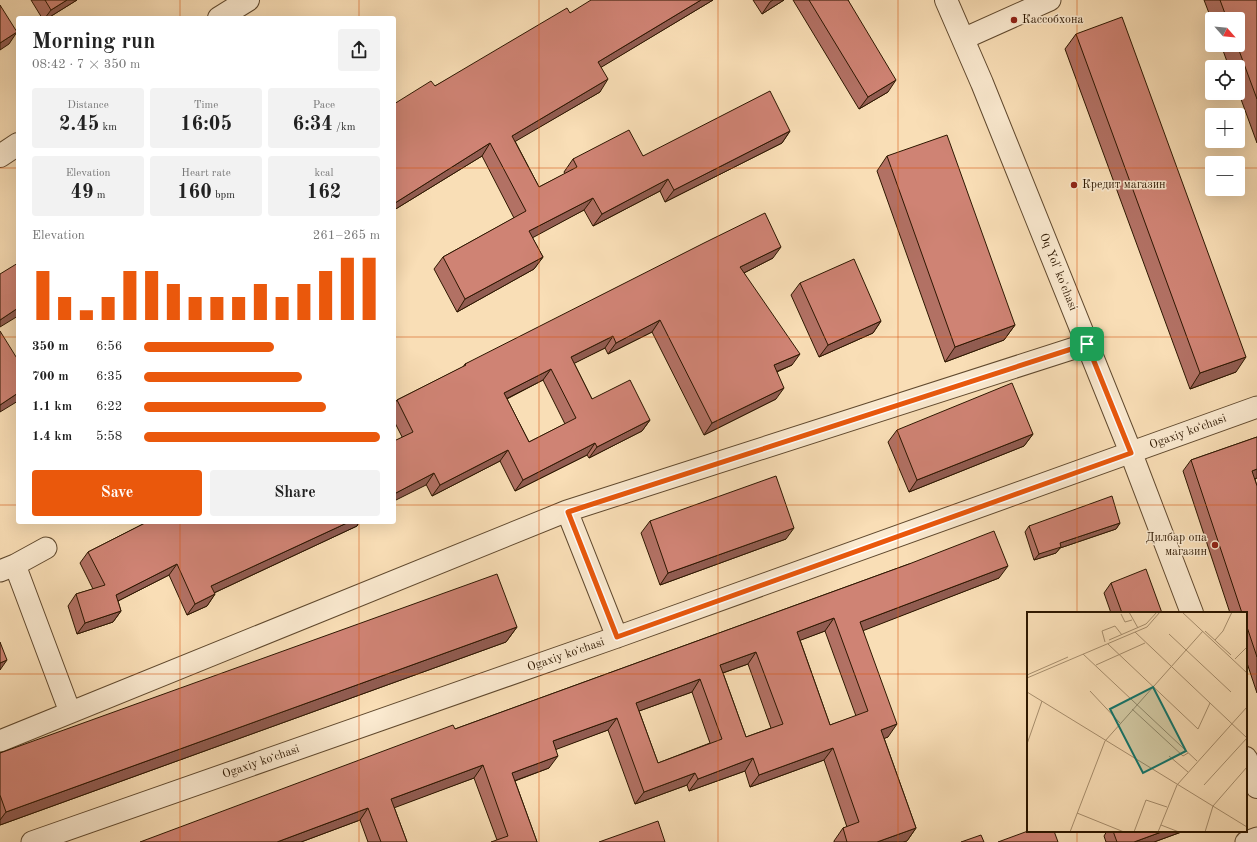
<!DOCTYPE html>
<meta charset="utf-8">
<style>
:root{--surface:#fff;--page:#f2f2f2;--text:#222;--muted:#767676;--accent:#ea580c}
body{margin:0;font-family:"Old Standard TT",serif;background:var(--page);color:var(--text);height:100vh;display:flex;flex-direction:column;font-size:15px;white-space:nowrap}
*{box-sizing:border-box;margin:0}
p{font-size:13px;color:var(--muted)}
.icon{flex:none;width:22px;height:22px;fill:none;stroke:currentColor;stroke-width:2;stroke-linecap:round;stroke-linejoin:round}
.map{position:relative;flex:1;overflow:hidden}
.drawer{position:absolute;left:16px;top:16px;width:380px;height:508px;display:flex;flex-direction:column;background:var(--surface);border-radius:4px;box-shadow:0 4px 16px #0002}
.drawer>*{flex:none}
.needle{width:26px;rotate:117deg}
.controls{position:absolute;left:1205px;top:12px;display:grid;gap:8px}
.controls a{display:grid;place-items:center;width:40px;height:40px;border-radius:4px;background:var(--surface);box-shadow:0 4px 16px #0002;font-size:20px}
.pin{position:absolute;display:grid;place-items:center;width:34px;height:34px;color:#fff;margin:-17px;border-radius:8px;box-shadow:0 2px 6px #0006}
.round{display:grid;place-items:center;flex:none;width:42px;height:42px;border-radius:4px;background:var(--page)}
.overview{display:flex;align-items:center;justify-content:space-between;height:68px;padding:0 16px}
h1{font-size:22px;font-weight:800;line-height:30px}
.metrics{display:grid;grid-template-columns:repeat(3,1fr);gap:6px;height:68px;padding:4px 16px}
.metrics div{display:grid;align-content:center;border-radius:4px;background:var(--page);text-align:center}
.metrics b{font-size:20px;font-weight:800}
.metrics small{font-size:11px;font-weight:400}
.metrics p{font-size:11px}
.chart{height:112px;padding:8px 16px}
.chart p{display:flex;justify-content:space-between}
.chart svg{width:100%;height:72px;margin-top:4px;stroke:var(--accent);stroke-width:6}
.action{display:flex;gap:8px;margin-top:auto;padding:8px 16px}
.action a{flex:1;height:46px;border-radius:4px;background:var(--accent);color:#fff;font-size:16px;font-weight:800;line-height:46px;text-align:center}
.action a+a{background:var(--page);color:var(--text)}
ul{padding:0 16px;list-style:none;font-size:13px}
li{display:grid;grid-template-columns:64px 48px 1fr;align-items:center;height:30px}
li i{height:10px;border-radius:5px;background:var(--accent)}
.map>svg:first-child{display:block}
.lines{fill:none;stroke-linecap:round;stroke-linejoin:round}
.minor-casing{stroke:#60492e;stroke-width:23}
.tertiary-casing{stroke:#60492e;stroke-width:24}
.minor{stroke:#fbead0;stroke-width:21}
.tertiary{stroke:#fbead0;stroke-width:22}
.wall{fill:#b27164;stroke:#2d1700;fill-rule:evenodd}
.shaded-wall{fill:#915c51;stroke:#2d1700}
.building{fill:#cf8374;stroke:#2d1700;fill-rule:evenodd}
.route-casing{stroke:#fff;stroke-width:8}
.route{stroke:#ea580c;stroke-width:5}
.grid{fill:none;stroke:#d5520b;stroke-width:1;stroke-opacity:0.55}
.poi-dot{fill:#8f2418;stroke:#fbead0;stroke-width:1.5}
.labels{text-anchor:middle;dominant-baseline:central;stroke-width:3;stroke-linejoin:round;paint-order:stroke}
.poi-label{font-size:12px;fill:#2d1700;stroke:#fbead0;text-anchor:start}
.street-label{font-size:12px;fill:#2d1700;stroke:#fbead0}
.inset-road{fill:none;stroke:#a78e6d;stroke-width:1}
.view{fill:#0f766e;fill-opacity:0.15;stroke:#0f766e;stroke-width:2}
.inset-edge{fill:none;stroke:#2d1700;stroke-width:2}
</style>
<div class="map">
<svg width="1257" height="842" viewBox="0 0 1257 842">
<rect width="100%" height="100%" fill="#f9deb6"/>
<filter id="stains"><feTurbulence type="fractalNoise" baseFrequency=".005" numOctaves="4"/><feColorMatrix values="0 0 0 0 .2 0 0 0 0 .09 0 0 0 0 .02 0 0 0 .5 -.17"/></filter>
<radialGradient id="worn" r=".72"><stop offset=".6" stop-color="#630" stop-opacity="0"/><stop offset="1" stop-color="#630" stop-opacity=".3"/></radialGradient>
<g class="lines">
<defs>
<path id="minor" d="M963 39 1050 0
M567 511 617 637
M15 565 70 712
M0 571 15 565 46 548
M0 741 567 511 1087 344
M32 842 617 637 1257 407
M1246 842 1257 838"/>
<path id="tertiary" d="M946 0 982 83 1131 453 1192 613
M219 18 248 0
M0 156 18 144
M1246 758 1257 787"/>
</defs>
<use href="#minor" class="minor-casing"/>
<use href="#tertiary" class="tertiary-casing"/>
<use href="#minor" class="minor"/>
<use href="#tertiary" class="tertiary"/>
</g>
<path class="wall" d="M31 0H77L48 18H42Z
M713 0 601 67 600 92 515 141 539 187 565 174 564 172 573 159 643 156 790 131 782 143 665 202 660 191 593 226 584 210 532 237 543 257 534 269 457 312 434 269 443 257 514 218 482 156 394 210V104L435 86 570 13Z
M753 0H784L762 14Z
M793 0H848L888 92 859 109Z
M1204 0H1257V143L1238 91V67H1229L1221 45H1238V19H1212V21Z
M1076 34 1236 372 1190 389 1065 49Z
M887 156 1015 325 1004 340 945 362 877 171Z
M773 258 744 273 792 365 777 372 776 399 704 435 652 332 608 354 605 348 574 363 592 399 650 420 642 431 589 458 587 455 515 491 500 461 432 496 394 421V404L397 400 463 367 465 364ZM543 380 565 424 529 442 507 399Z
M800 283 881 321 873 333 819 357 791 295Z
M897 430 1033 434 1024 446 909 492 888 442Z
M1257 437V478L1255 479 1257 486V693L1246 660V613H1230L1183 471 1191 460Z
M650 521 786 539 660 585 641 533Z
M147 522H359L357 526 214 593 215 594 207 606 187 615 169 575 118 601 121 611 113 622 77 634 68 606 76 594 93 589 80 563 88 552Z
M1120 523 1116 529 1060 548 1056 553 1034 560 1025 532 1029 526Z
M909 564 999 578 863 630 888 737 884 738 916 828 907 841 903 842H834V841L843 828 847 827 824 760 750 787 745 771 689 791 687 785 635 804 608 730 555 749 549 768 515 781 537 842 497 840 474 778 394 807 407 842H368L360 820 301 842 455 729ZM825 631 856 716 830 725 800 640ZM748 664 771 728 746 737 723 673ZM692 692 710 743 658 763 639 711Z
M1111 583 1162 613H1111L1104 593Z
M517 627 506 642 0 825V753Z
M1107 831H1184L1154 842H1106L1104 836Z"/>
<path class="shaded-wall" d="M67 0H77L48 18H45L51 10Z
M701 0H713L590 74 598 62Z
M773 0H784L762 14 770 2Z
M17 32 9 44 0 50V43Z
M608 79 600 92 504 148 512 136Z
M896 80 888 92 859 109 868 97Z
M790 131 782 143 665 202 674 190Z
M490 143 482 156 394 210V204L395 203Z
M668 179 660 191 593 226 602 214Z
M593 198 584 210 521 244 529 231Z
M781 247 773 258 732 279 740 267Z
M543 257 534 269 457 312 465 299Z
M18 308V316L0 327V320Z
M660 320 652 332 608 354 616 343Z
M881 321 873 333 819 357 828 345Z
M1015 325 1004 340 945 362 955 347Z
M613 336 605 348 563 369 571 357Z
M800 354 792 365 766 376 774 365Z
M1246 357 1236 372 1190 389 1200 373Z
M551 369 543 380 496 404 504 393Z
M784 388 776 399 704 435 712 423Z
M18 393V401L0 412V405Z
M650 420 642 431 589 458 597 447Z
M1033 434 1024 446 909 492 917 480Z
M595 443 587 455 515 491 523 480Z
M508 450 500 461 432 496 440 485Z
M1257 469V478L1244 482 1252 471Z
M434 473 426 485 394 501V494Z
M349 522H359L357 526 203 598 211 586Z
M1120 523 1116 529 1060 548 1056 553 1034 560 1039 554 1060 543Z
M794 528 786 539 660 585 668 573Z
M177 564 169 575 108 606 116 595Z
M1008 566 999 578 852 635 860 622Z
M215 594 207 606 187 615 195 604Z
M121 611 113 622 77 634 85 623Z
M834 618 825 631 788 645 797 632Z
M517 627 506 642 0 825V820L6 812Z
M756 652 748 664 711 677 720 665Z
M7 660 0 670V663Z
M700 679 692 692 628 715 636 703Z
M617 718 608 730 544 754 553 741Z
M897 724 888 737 873 743 881 730Z
M833 748 824 760 750 787 759 775Z
M558 756 549 768 503 785 512 773Z
M753 758 745 771 689 791 698 779Z
M483 765 474 778 383 812 391 799Z
M695 773 687 785 635 804 644 792Z
M368 808 360 820 301 842H277Z
M916 828 907 841 903 842H877Z
M1164 831H1184L1154 842H1134Z"/>
<path class="building" d="M45 0H67L51 10Z
M591 0H701L598 62 608 79 512 136 539 187 577 167 573 159 629 130 643 156 770 91 790 131 674 190 668 179 602 214 593 198 529 231 543 257 465 299 443 257 526 211 490 143 395 203 394 201V104L431 81 435 86 567 8 570 13Z
M809 0H848L896 80 868 97Z
M1220 0H1257V99L1237 45H1238V19H1227Z
M0 5 17 32 0 43Z
M1122 17 1246 357 1200 373 1076 34Z
M947 135 1015 325 955 347 887 156Z
M765 213 781 247 740 267 800 354 774 365 784 388 712 423 660 320 616 343 613 336 571 357 592 399 630 380 650 420 597 447 595 443 523 480 508 450 440 485 434 473 394 494V441L413 432 397 400 466 365 465 364 704 243ZM551 369 576 418 529 442 504 393Z
M854 259 881 321 828 345 800 283Z
M18 263V308L0 320V274Z
M0 331 18 360V393L0 405Z
M1012 383 1033 434 917 480 897 430Z
M1257 437V469L1252 471 1257 486V657L1246 624V613H1242L1191 460Z
M776 476 794 528 668 573 650 521Z
M1112 496 1120 523 1060 543 1061 547 1039 554 1029 526Z
M147 522H349L211 586 215 594 195 604 177 564 116 595 121 611 85 623 76 594 105 585 88 552Z
M994 531 1008 566 860 622 897 724 881 730 916 828 877 842H847L843 828 859 822 833 748 759 775 753 758 698 779 695 773 644 792 617 718 553 741 558 756 512 773 537 842H491L508 836 483 765 391 799 407 842H381L368 808 277 842H140L453 725 455 729 909 564ZM834 618 868 711 830 725 797 632ZM756 652 783 724 746 737 720 665ZM700 679 722 739 658 763 636 703Z
M1146 569 1162 613H1122L1111 583Z
M497 574 517 627 6 812 0 795V753Z
M0 642 7 660 0 663Z
M658 821 665 842H599Z
M1028 831H1054L1058 842H998Z
M1113 831H1164L1134 842H1117Z
M981 835 984 842H961Z"/>
<g class="lines">
<defs>
<path id="route" d="M1087 344 1131 453 617 637 568 512Z"/>
</defs>
<use href="#route" class="route-casing"/>
<use href="#route" class="route"/>
</g>
<path class="grid" d="M180 0V18M359 0V18M539 0V842M718 0V842M898 0V842M1077 0V613M0 168H18M394 168H1212M1238 168H1257M0 337H18M394 337H1257M0 505H18M394 505H1257M180 522V842M359 522V842M0 674H1028M1246 674H1257M1077 831V842"/>
<g class="poi-dot">
<circle cx="1014" cy="20" r="4"/>
<circle cx="1074" cy="185" r="4"/>
<circle cx="1215" cy="545" r="4"/>
</g>
<g class="labels">
<g class="poi-label">
<text x="1022" y="20">Кассобхона</text>
<text x="1082" y="185">Кредит магазин</text>
<text x="1207" y="538" text-anchor="end">Дилбар опа<tspan x="1207" dy="14">магазин</tspan></text>
</g>
<g class="street-label">
<text transform="translate(1058 272) rotate(68)">Oq Yol' ko'chasi</text>
<text transform="translate(1188 432) rotate(-20)">Ogaxiy koʻchasi</text>
<text transform="translate(566 655) rotate(-19)">Ogaxiy koʻchasi</text>
<text transform="translate(261 762) rotate(-19)">Ogaxiy koʻchasi</text>
</g>
</g>
<g transform="translate(1027 612)">
<rect width="220" height="220" fill="#f9deb6"/>
<path class="inset-road" d="M102 0 111 16M155 0 220 61M94 2 98 10 105 8M178 19 204 43M108 20 220 126M142 22 204 80M82 28 119 12 130 0M188 28 196 19 205 0M78 30 75 19 88 14 95 23M81 32 171 117 183 91M56 42 170 149M208 47 220 35M69 53 118 31M0 63 41 45M0 66 120 15 133 0M63 79 93 111M0 80 220 215M105 97 156 144 161 141M0 132 15 89M142 144 161 160M177 173 220 126M50 201 97 220M134 213 152 220M43 220 78 129 176 19M107 220 119 188 140 195M131 220 150 173 220 95M178 220 186 194 220 155"/>
<path class="view" d="M126 75 159 139 116 161 83 97Z"/>
<rect width="220" height="220" class="inset-edge"/>
</g>
<rect width="100%" height="100%" filter="url(#stains)"/>
<rect width="100%" height="100%" fill="url(#worn)"/>
</svg>
<div class="controls">
<a><svg class="needle" viewBox="-14 -14 28 28"><path d="M0-13l5 13h-10z" fill="#e53935"/><path d="M0 13l5-13h-10z" fill="#767676"/></svg></a>
<a><svg class="icon" aria-label="locate" viewBox="0 0 24 24"><circle cx="12" cy="12" r="6"/><path d="M12 2v4M12 18v4M2 12h4M18 12h4"/></svg></a>
<a>+</a>
<a>−</a>
</div>
<div class="pin" style="left:1087px;top:344px;background:#1e9e55"><svg class="icon" aria-label="arrive" viewBox="0 0 24 24"><path d="M6 21V4h12l-3 4 3 4H6"/></svg></div>
<section class="drawer">
<div class="overview"><div><h1>Morning run</h1><p>08:42 · 7 × 350 m</p></div><a class="round"><svg class="icon" aria-label="share" viewBox="0 0 24 24"><path d="M12 15V3M7 8l5-5 5 5M5 13v7h14v-7"/></svg></a></div>
<div class="metrics">
<div><p>Distance</p><b>2.45<small> km</small></b></div>
<div><p>Time</p><b>16:05</b></div>
<div><p>Pace</p><b>6:34<small> /km</small></b></div>
</div>
<div class="metrics">
<div><p>Elevation</p><b>49<small> m</small></b></div>
<div><p>Heart rate</p><b>160<small> bpm</small></b></div>
<div><p>kcal</p><b>162</b></div>
</div>
<div class="chart"><p><span>Elevation</span>261–265 m</p>
<svg viewBox="0 0 160 44" preserveAspectRatio="none"><path d="M5 44V14M15 44V30M25 44V38M35 44V30M45 44V14M55 44V14M65 44V22M75 44V30M85 44V30M95 44V30M105 44V22M115 44V30M125 44V22M135 44V14M145 44V6M155 44V6"/></svg>
</div>
<ul>
<li><b>350 m</b>6:56<i style="width:55%"></i></li>
<li><b>700 m</b>6:35<i style="width:67%"></i></li>
<li><b>1.1 km</b>6:22<i style="width:77%"></i></li>
<li><b>1.4 km</b>5:58<i style="width:100%"></i></li>
</ul>
<div class="action"><a>Save</a><a>Share</a></div>
</section>
</div>
